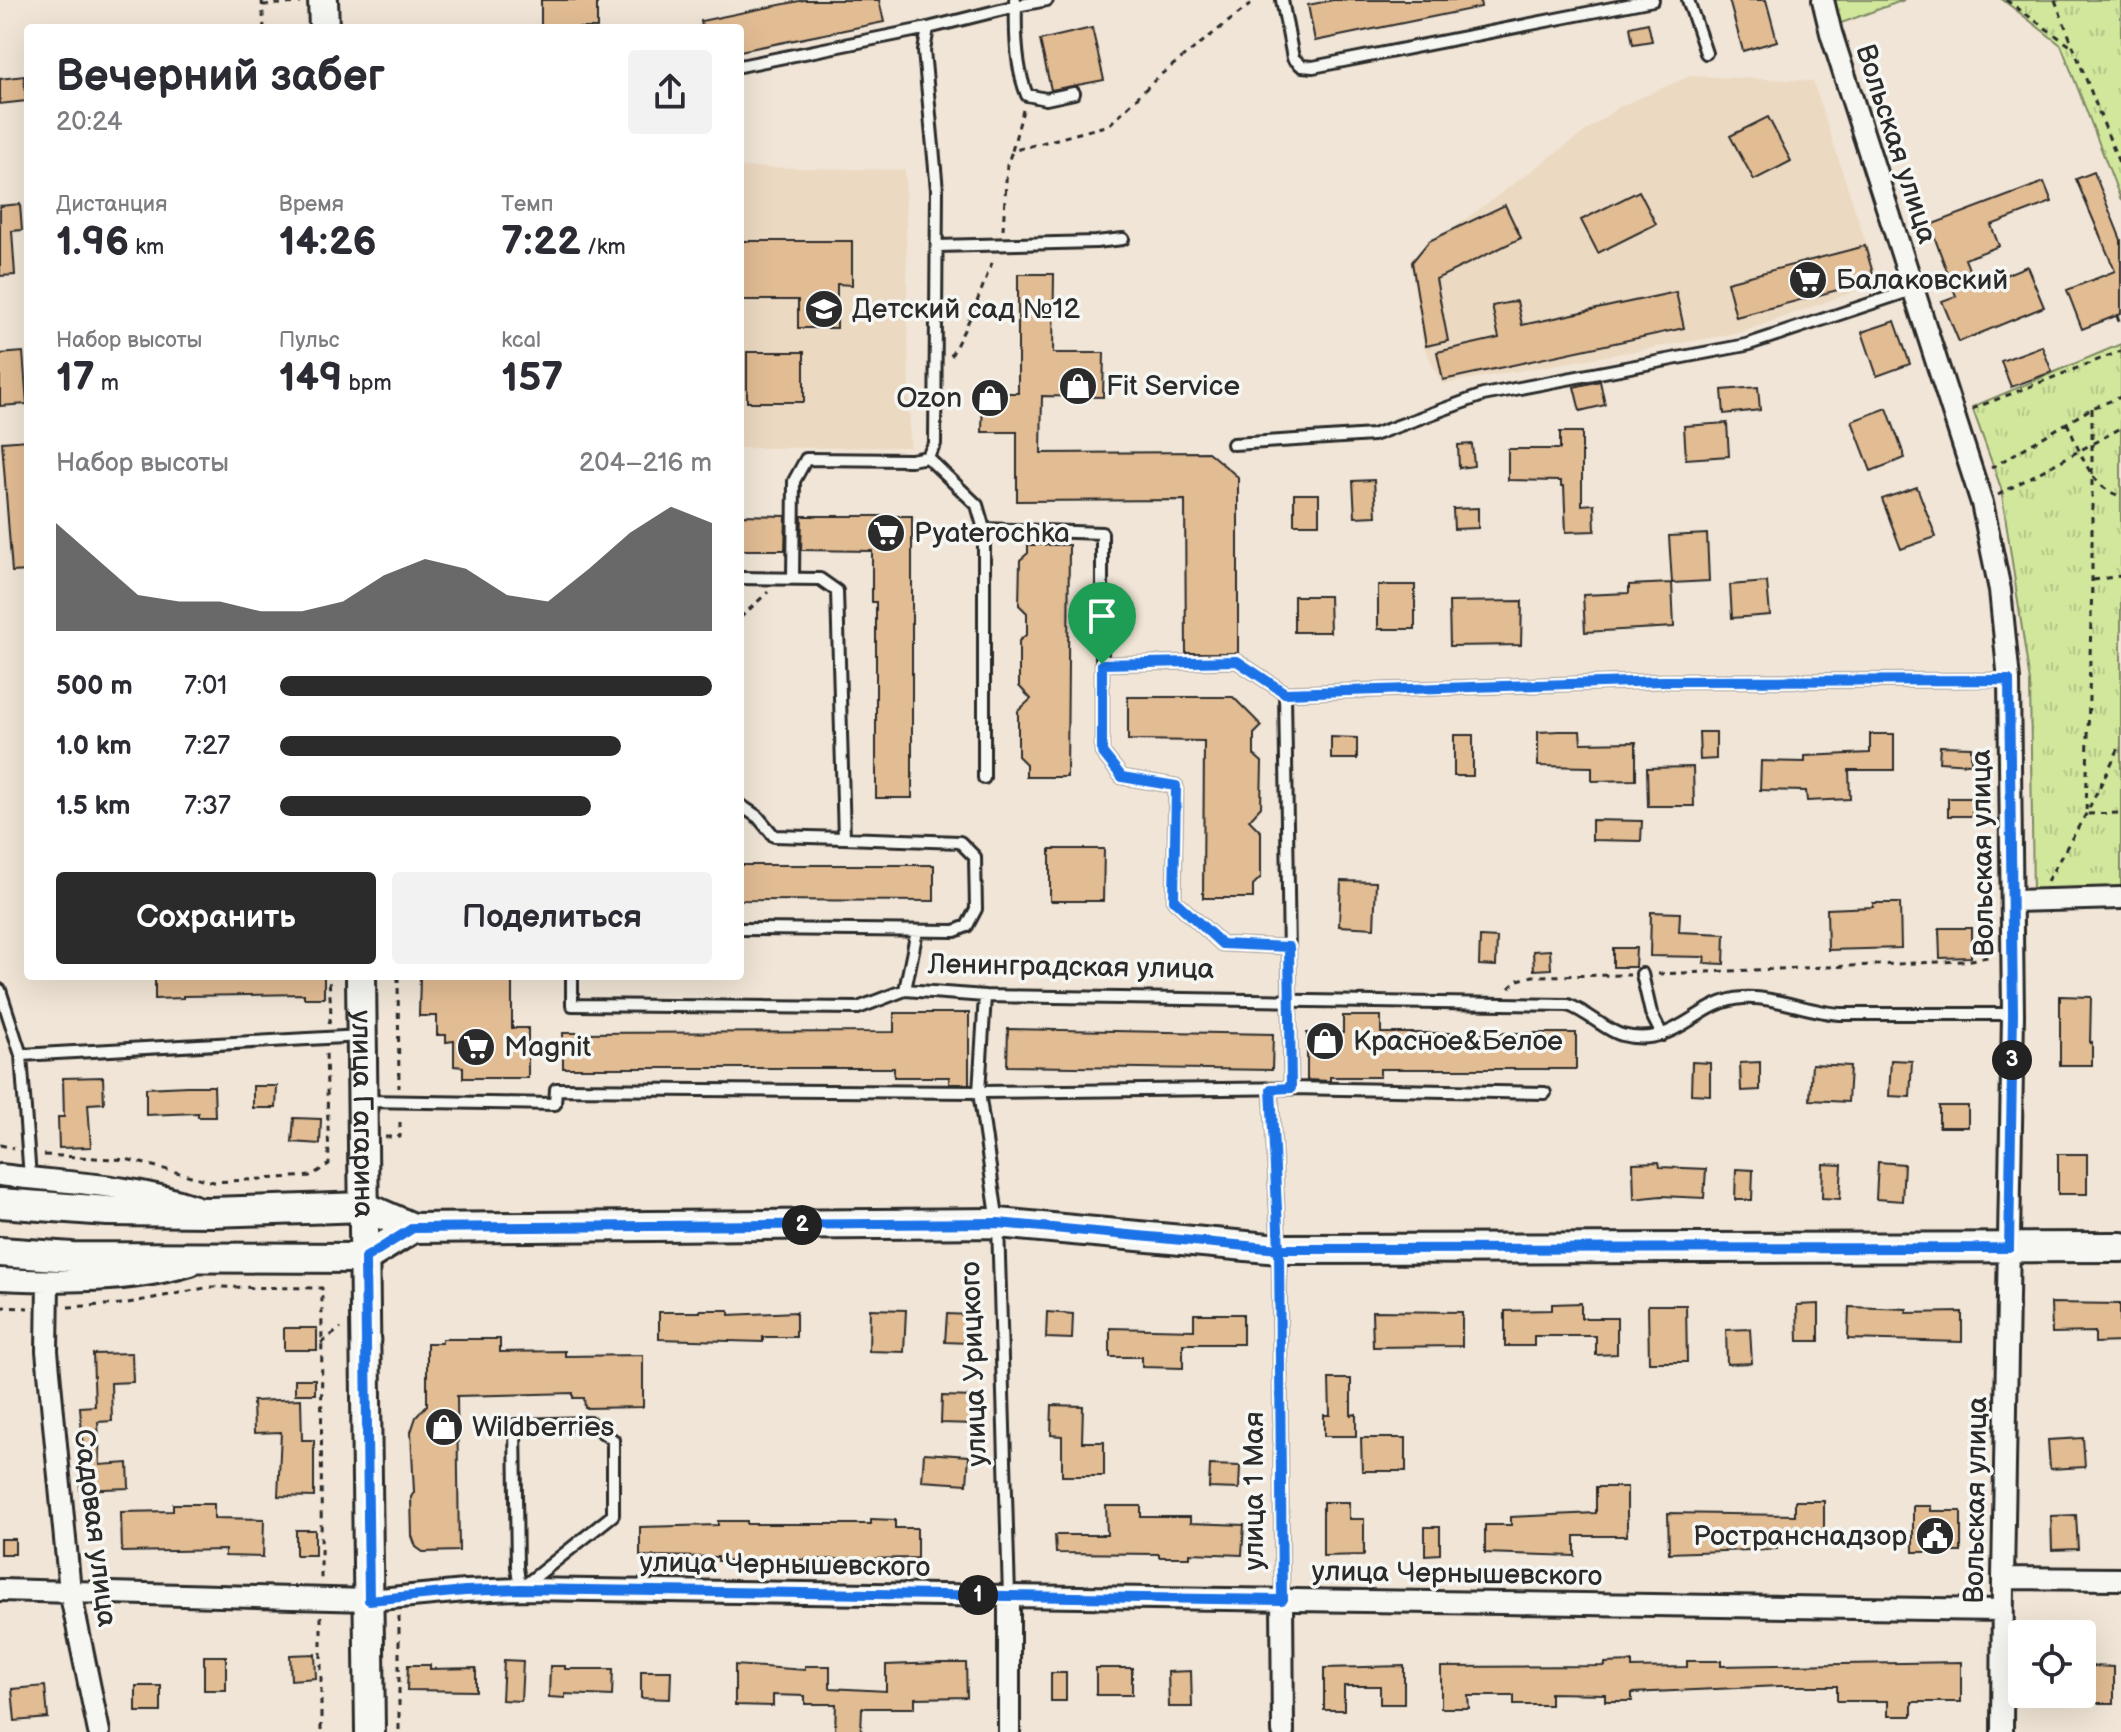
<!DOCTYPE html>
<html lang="ru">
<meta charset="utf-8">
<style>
:root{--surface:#fff;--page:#f2f2f3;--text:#2b2b33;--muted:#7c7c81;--accent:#2b2b2b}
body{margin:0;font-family:"Balsamiq Sans",sans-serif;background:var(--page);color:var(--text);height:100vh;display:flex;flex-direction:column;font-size:30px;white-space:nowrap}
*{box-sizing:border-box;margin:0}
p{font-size:26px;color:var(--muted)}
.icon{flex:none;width:44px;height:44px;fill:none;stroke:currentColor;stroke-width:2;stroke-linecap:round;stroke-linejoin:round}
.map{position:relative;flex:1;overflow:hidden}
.sheet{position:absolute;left:24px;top:24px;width:720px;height:956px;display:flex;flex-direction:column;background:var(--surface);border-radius:8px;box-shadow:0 8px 32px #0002}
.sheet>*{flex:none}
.buttons{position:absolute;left:2008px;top:1620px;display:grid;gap:16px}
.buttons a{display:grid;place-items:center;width:88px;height:88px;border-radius:8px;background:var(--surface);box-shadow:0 8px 32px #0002;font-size:40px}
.pin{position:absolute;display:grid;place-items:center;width:68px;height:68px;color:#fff;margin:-82px -34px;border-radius:50% 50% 50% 0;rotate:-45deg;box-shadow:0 0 8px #0007}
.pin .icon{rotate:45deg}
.km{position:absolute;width:40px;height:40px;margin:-20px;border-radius:50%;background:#222;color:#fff;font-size:22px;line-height:40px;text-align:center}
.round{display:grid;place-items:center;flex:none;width:84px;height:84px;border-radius:8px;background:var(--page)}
.summary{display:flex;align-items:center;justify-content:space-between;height:136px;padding:0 32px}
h1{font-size:44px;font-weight:600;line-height:60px}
.figures{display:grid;grid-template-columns:repeat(3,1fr);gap:12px;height:136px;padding:8px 32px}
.figures div{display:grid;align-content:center}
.figures b{font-size:40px;font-weight:600}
.figures small{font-size:22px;font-weight:400}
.figures p{font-size:22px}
.chart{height:224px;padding:16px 32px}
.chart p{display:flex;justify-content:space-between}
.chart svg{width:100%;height:144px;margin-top:8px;fill:var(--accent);opacity:.7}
.primary-button{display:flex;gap:16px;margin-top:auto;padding:16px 32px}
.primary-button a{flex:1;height:92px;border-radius:8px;background:var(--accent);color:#fff;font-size:32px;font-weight:600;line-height:92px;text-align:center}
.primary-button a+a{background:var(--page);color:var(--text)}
ul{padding:0 32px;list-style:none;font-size:26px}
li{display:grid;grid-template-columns:128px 96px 1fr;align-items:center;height:60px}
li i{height:20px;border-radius:10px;background:var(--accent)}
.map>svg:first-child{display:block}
.built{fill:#ecd9c2}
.grass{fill:url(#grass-tufts);stroke:#7e8964;stroke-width:2}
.building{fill:#e2bc93;stroke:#2b2b2b;stroke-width:2}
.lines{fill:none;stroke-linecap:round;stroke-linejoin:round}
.lane-casing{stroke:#2b2b2b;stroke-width:16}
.street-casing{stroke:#2b2b2b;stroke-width:26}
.secondary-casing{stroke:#2b2b2b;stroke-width:34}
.path{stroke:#2b2b2b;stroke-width:3;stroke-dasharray:6 6;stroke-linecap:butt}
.lane{stroke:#f6f6f2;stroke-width:10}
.street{stroke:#f6f6f2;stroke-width:20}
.secondary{stroke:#f6f6f2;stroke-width:28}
.route-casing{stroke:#fff;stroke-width:16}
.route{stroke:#1a73e8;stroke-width:10}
.labels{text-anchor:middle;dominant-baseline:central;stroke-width:7;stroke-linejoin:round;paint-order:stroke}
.street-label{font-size:28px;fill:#2b2b2b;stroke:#f6f6f2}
.poi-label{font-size:28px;fill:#2b2b2b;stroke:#f6f6f2;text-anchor:start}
</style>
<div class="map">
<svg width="2121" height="1732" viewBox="0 0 2121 1732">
<defs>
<pattern id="grass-tufts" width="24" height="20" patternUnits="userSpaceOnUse" patternTransform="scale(2)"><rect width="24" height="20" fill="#d0e79c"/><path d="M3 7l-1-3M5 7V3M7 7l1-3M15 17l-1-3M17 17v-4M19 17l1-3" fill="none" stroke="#b3c687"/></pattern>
</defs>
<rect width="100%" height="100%" fill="#f0e5d6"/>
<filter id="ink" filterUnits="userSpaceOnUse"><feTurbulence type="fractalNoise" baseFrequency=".0125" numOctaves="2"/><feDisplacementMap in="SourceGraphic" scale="16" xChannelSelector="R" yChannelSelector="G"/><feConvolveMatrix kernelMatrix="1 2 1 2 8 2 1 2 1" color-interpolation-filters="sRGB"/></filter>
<g filter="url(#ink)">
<path class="built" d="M1690 76 1813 81 1879 283 1739 333 1442 384 1424 347 1410 260 1617 108Z
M740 167 905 170 910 447 740 448Z"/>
<path class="grass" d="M1831 0H1904L1836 25Z
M2003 0H2121V200L2061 45Z
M2121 344V890L2033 894 2030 682 2001 488 1972 407Z"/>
<path class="building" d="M541 0H597V28H541Z
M804 0H879L884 22 740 51V28H702L701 21Z
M1333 0H1480L1481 7 1315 41 1308 5Z
M1729 0H1766L1777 41 1743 51Z
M1648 23 1652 41 1633 44 1630 27Z
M1092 28 1104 80 1051 90 1040 40Z
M24 76 26 101 0 104V79Z
M1768 117 1791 161 1754 180 1730 136Z
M2094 172 2121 240V314L2082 329 2067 290 2115 271 2076 179Z
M2044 182 2052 202 1991 225 1999 246 1965 259 1976 287 2027 266 2044 307 1959 342 1942 301 1956 296 1930 225Z
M1639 191 1656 224 1598 253 1581 220Z
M20 204 22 230 12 231 15 275 0 276V206Z
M1505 205 1521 238 1436 279 1448 341 1426 346 1412 262 1429 241Z
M741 241H852V285L837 284V328H798V300H740Z
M1865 246 1875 280 1736 317 1727 282Z
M1018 274H1054L1053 353H1104L1103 397 1042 396 1041 453 1208 452 1238 477V653H1186L1185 500 1017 501V432H982L983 393H1018Z
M1676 292 1684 328 1443 380 1437 352 1499 338 1492 306 1517 301 1522 325Z
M1895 321 1910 364 1877 376 1862 332Z
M2042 346 2052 372 2011 387 2001 361Z
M23 352 27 404 0 406V354Z
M747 352H804V402H747Z
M1600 381 1605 405 1580 411 1574 387Z
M1758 387 1760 410 1724 414 1722 390Z
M1887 408 1905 458 1871 471 1852 421Z
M1727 423 1729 456 1686 459 1684 426Z
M1560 432H1582V505L1594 504 1595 531 1566 532 1564 486H1561V481L1508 480V449H1560Z
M28 440V571L12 572 2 442Z
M1472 444 1474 466 1459 468 1458 445Z
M1374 480 1376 516 1355 517 1353 481Z
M1917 487 1936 537 1901 549 1882 499Z
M1294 494H1319V524H1294Z
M1478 508V528L1454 529 1453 509Z
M740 515 786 516 785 550H740Z
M802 516H912V798H876V602H872V551L801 550Z
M1707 534 1709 581 1672 583 1669 536Z
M1028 545H1069L1067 777H1026V764L1018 756V711L1031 699 1019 686V641L1027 634V613L1019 605 1020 560 1028 553Z
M1767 582 1770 615 1732 618 1730 585Z
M1672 583 1674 627 1585 632 1583 595 1629 593V585Z
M1378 585H1415V629H1378Z
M1294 596H1329L1330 632H1294Z
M1522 601 1521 645 1450 646 1449 602Z
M1128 697H1233L1262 726 1254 734V755L1262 762 1261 807 1249 820 1261 832V877L1253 885V898H1203L1204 741 1128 740Z
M1559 731H1580L1581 743 1636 742V780L1592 781V767L1538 766V732Z
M1699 732H1716V759L1700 760Z
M1870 734H1894V770H1849L1850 799 1807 801 1806 791 1760 790 1761 761 1805 762V756L1870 753Z
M1454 735H1473V776H1454Z
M1331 737 1357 738V759H1331Z
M1940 746 1971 747V764L1939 762Z
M1693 767 1694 806H1648L1647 768Z
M1948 798H1972V816H1948Z
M1592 820 1642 821 1641 841 1592 840Z
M1050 849H1104L1103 901H1050Z
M740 865H934V901L740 900Z
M1341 881 1376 882 1374 928 1339 926Z
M1873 903H1900L1901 948 1828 950 1827 909 1873 907Z
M1651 912 1680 913 1679 932 1725 934 1724 964 1704 963 1705 957 1650 956Z
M1939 928H1971V957L1940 958Z
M1480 937 1497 938 1496 966 1479 965Z
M1613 948H1636L1635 967H1613Z
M1550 950 1551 969 1534 970 1533 951Z
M155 976H324V998H304V994L183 996V998L155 999Z
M420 976H512V1028H528V1078H463V1067L454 1066V1041L446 1042V1035H437V1016H419Z
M2060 996 2091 997 2090 1043 2092 1042V1065H2060Z
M894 1013H969V1084H949V1077H894V1068H563V1033L894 1032Z
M1343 1016H1381V1033H1576V1069H1380V1077H1330V1081L1307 1080V1033H1343Z
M1008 1029 1273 1034 1272 1070 1007 1066Z
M1891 1060 1912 1061 1910 1097 1889 1096Z
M1692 1062 1710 1063V1095L1691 1094Z
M1760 1062V1090L1741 1091 1740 1063Z
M1812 1064 1850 1066 1848 1102 1810 1100Z
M103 1077 104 1103 88 1104 91 1147 59 1148 58 1117H64L63 1078Z
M187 1086H214L215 1117H198V1113L146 1115V1088Z
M253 1086H277L276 1108H253Z
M1939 1106H1968V1127H1939Z
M294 1118 321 1119 320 1144 292 1142Z
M2058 1154H2087V1194H2058Z
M1659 1162 1660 1167 1706 1169 1704 1198 1661 1196 1634 1199 1633 1163Z
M1878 1162 1904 1164 1902 1201 1876 1199Z
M1823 1164 1842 1165 1840 1199 1822 1198Z
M1736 1169 1753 1170 1752 1200H1735Z
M1581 1303V1318H1617V1354L1596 1355V1336H1534V1346H1505V1311L1552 1310V1304Z
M2051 1303 2120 1304V1342L2095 1343V1332L2052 1333Z
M1819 1304V1341H1798L1797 1305Z
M1648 1305H1686L1687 1362H1649Z
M1849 1307 1907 1309 1906 1313 1962 1312V1342L1848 1339Z
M870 1309 906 1310 904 1352 869 1351Z
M700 1310H729V1315L796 1312V1337H763V1342L659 1339V1312H700Z
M1372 1311 1462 1312V1346L1373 1347Z
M1047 1312 1073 1314 1072 1339 1046 1338Z
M947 1314 970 1315 969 1343 945 1342Z
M1194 1314H1243V1344H1183V1368L1142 1367V1357H1110V1328L1194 1330Z
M284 1328H317V1350H284Z
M1750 1329 1752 1363 1727 1364 1726 1330Z
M442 1339H500V1352L565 1351V1356L643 1355V1407L585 1408 584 1398H573V1393L457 1396 459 1551 423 1552 416 1547 412 1536 411 1497 414 1492 411 1432 416 1417 427 1405V1343H442Z
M132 1353 133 1382 111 1383 112 1421 98 1422 100 1465 128 1463 129 1488 80 1490 79 1465H81L80 1448H83L80 1407 95 1406 93 1354Z
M295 1379H315V1394H295Z
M1329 1379H1351V1415L1356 1414V1436H1324V1415H1330Z
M942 1396 976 1397 975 1424 941 1423Z
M301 1399 302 1440H314V1497L278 1496 281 1432 254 1433 253 1401Z
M1052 1405 1083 1406 1082 1442H1104V1476H1062V1436L1051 1435Z
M1361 1438H1406V1471H1362Z
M2083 1438 2085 1467 2050 1469 2048 1440Z
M924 1453 969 1456 967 1484 922 1481Z
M1210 1465 1240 1466 1239 1489 1209 1488Z
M1596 1487H1627V1536H1575V1556L1485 1553V1525H1511V1517L1596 1513Z
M1795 1501H1824V1531H1777V1549L1669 1553 1668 1513 1795 1515Z
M1323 1502H1349V1519H1364V1555L1323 1556Z
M173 1504H214V1518L264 1519 263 1557 225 1556V1550L122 1552 121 1512 173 1511Z
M1106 1506H1141V1517H1190V1523L1244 1525 1242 1555 1190 1553V1557H1159V1554L1056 1553 1055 1535H1107Z
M1913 1506H1931V1511H1961V1552H1913Z
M2076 1515 2078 1549 2052 1550 2051 1516Z
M871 1519 895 1520V1528H917V1558L718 1561V1557L640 1556V1527L718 1525V1521H747V1524H871Z
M1425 1527H1440V1554L1425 1555Z
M296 1530H315V1555H296Z
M0 1539H15V1554H0Z
M315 1654 316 1678 291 1680 290 1655Z
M204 1656H226V1690H204Z
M504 1660 523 1661 521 1701 502 1700Z
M1687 1661H1721V1666L1961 1662V1702H1912V1716H1888V1701H1837V1686H1779L1632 1693V1701H1605V1694L1550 1693V1705H1514V1696H1468L1469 1708H1441V1667L1605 1666V1663L1632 1662V1668L1687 1667Z
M941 1663H966L967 1697 915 1698V1708H862L861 1732 835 1731 836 1704H805V1696L773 1695V1706L735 1705V1665L805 1670V1666H830V1688L886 1691V1665Z
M408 1665H430V1669L476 1668V1691L407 1690Z
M550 1666H565V1669H613L612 1696 565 1694V1698L549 1697Z
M1404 1666V1704H1380V1686H1344V1710H1324V1668Z
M2091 1666 2114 1667V1703H2090Z
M1096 1668H1132V1695H1096Z
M641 1671H671L670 1699 641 1698Z
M1191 1671 1192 1707H1169L1168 1672Z
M1051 1673H1066V1701H1051Z
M45 1686 48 1718 15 1721 12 1689Z
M136 1686H161V1712H136Z"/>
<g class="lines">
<defs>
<path id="lane" d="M1047 0 1016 6C1015 35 1016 68 1027 95L1046 99 1074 93
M1282 0 1293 58 1302 66 1313 67 1653 0
M1688 0 1706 53
M740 66 928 28
M937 246 1096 242 1123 239
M1233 444 1373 435 1483 395 1746 345 1915 289
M927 457 977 505 984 529
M740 578 820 579 837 591 844 838 960 842 975 857 976 909 967 926 955 931 740 929
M793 579 794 481 806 459 911 460 927 457 935 444 937 190 924 51 928 28 1016 6 1015 0
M1285 693 1663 681 2009 680
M1285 693 1291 1088 1545 1093
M1285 693 1237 661 1102 664V752L1122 777 1176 786 1174 900 1222 944 1289 947
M984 778V529L1102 533V664
M740 805 758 817 774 836 844 838
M1642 974 1651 1013 1662 1035
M572 976V1005L858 1008 905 990 985 996 1568 1005C1588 1012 1606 1031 1622 1035 1677 1049 1696 1001 1743 998 1776 996 1807 1012 1840 1014H2013
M0 990 21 1055 30 1178
M905 990 917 931
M985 996 979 1092 998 1223 1009 1596
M21 1055 361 1036
M1271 1089 1279 1249 1282 1600
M364 1101 555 1104 556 1089 979 1092 1291 1088
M590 1423 613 1440V1515L520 1589 517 1567 515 1425Z"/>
<path id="street" d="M1823 0 1831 33 1982 503 2000 590 2009 680 2013 1014 2003 1578 2002 1732
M2012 901 2121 898
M0 1175C66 1183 132 1184 195 1206
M0 1279C63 1282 130 1283 191 1265
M48 1282 47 1351 70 1591 99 1732
M2003 1578 2121 1579
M0 1590 369 1600 465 1591 520 1589 2002 1610
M1282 1600 1283 1732
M1009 1732V1596"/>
<g id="secondary">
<path d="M323 0 324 28"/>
<path id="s1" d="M361 976 370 1732"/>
<path d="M0 1203 108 1211 211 1212 365 1207 413 1228 998 1223 1279 1249 2121 1247"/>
<path d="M0 1252 72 1257 365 1258"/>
<path d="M365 1258 413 1228"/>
</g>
</defs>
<use href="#lane" class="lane-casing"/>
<use href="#street" class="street-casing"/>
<use href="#secondary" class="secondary-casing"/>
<path class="path" d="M262 0 264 28
M2006 0 2075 49
M2055 0 2121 168
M263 5 301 3
M1023 110 1012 151 1109 125 1159 76 1256 0
M1003 230 1007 165 1012 151
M2117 316 2121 327
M951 356 973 312 993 260
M2092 408V580L2086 814 2121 813
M1972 409 2121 351
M2067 423C2079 448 2090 489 2121 496
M1991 468 2092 408 2121 397
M1998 495 2121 428
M2093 580 2121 576
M740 618 768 592
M2047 881 2086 814 2121 744
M1658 974 1966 961 1993 956
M398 976 399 1088
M1509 988 1518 980 1533 976 1630 975
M329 1024 331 1015 329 976
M385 1137H400V1116
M0 1145 14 1148
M44 1155 130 1160 214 1182 311 1176 329 1164 326 1051
M0 1307 28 1308
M68 1307 123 1304 210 1287 322 1288 321 1580
M321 1343 341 1328
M321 1616V1732
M399 1616V1732"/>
<use href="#lane" class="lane"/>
<use href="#street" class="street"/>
<use href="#secondary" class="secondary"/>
</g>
</g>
<g class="lines" filter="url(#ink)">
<defs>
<path id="route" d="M1102 664V752L1122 777 1176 786 1174 900 1222 944 1289 947 1291 1088 1271 1089 1279 1249 1282 1600 520 1589 465 1591 369 1600 365 1258 413 1228 998 1223 1279 1249 2009 1248 2013 1014 2009 680 1663 681 1285 693 1237 661 1102 664"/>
</defs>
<use href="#route" class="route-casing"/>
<use href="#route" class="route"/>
</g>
<defs>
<symbol id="supermarket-disc" viewBox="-11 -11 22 22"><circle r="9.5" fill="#2b2b2b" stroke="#f6f6f2"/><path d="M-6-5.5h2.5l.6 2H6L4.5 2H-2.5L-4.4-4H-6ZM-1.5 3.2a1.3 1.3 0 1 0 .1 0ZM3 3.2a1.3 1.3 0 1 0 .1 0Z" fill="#fff"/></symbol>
<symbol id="school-disc" viewBox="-11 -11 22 22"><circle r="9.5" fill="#2b2b2b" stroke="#f6f6f2"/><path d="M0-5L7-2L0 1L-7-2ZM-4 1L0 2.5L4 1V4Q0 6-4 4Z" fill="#fff"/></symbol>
<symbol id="shop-disc" viewBox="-11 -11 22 22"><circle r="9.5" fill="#2b2b2b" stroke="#f6f6f2"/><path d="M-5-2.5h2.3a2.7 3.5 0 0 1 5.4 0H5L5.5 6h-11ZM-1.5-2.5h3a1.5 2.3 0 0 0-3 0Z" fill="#fff"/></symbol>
<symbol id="civic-disc" viewBox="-11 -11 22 22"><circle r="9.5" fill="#2b2b2b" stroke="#f6f6f2"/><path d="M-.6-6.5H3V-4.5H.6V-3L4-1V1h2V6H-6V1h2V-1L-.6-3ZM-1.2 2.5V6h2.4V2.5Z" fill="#fff"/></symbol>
</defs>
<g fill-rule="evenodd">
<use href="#supermarket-disc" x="1786" y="258" width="44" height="44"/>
<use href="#school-disc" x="802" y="287" width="44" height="44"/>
<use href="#shop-disc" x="1056" y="364" width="44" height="44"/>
<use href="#shop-disc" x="968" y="376" width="44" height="44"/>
<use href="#supermarket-disc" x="864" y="511" width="44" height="44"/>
<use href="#shop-disc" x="1303" y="1019" width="44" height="44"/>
<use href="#supermarket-disc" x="454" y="1025" width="44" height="44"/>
<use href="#shop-disc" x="422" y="1405" width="44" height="44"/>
<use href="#civic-disc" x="1913" y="1514" width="44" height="44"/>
</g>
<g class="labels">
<g class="street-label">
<text transform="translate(1896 144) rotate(72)">Вольская улица</text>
<text transform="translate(1983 853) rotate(-91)">Вольская улица</text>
<text transform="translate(1071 967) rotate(1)">Ленинградская улица</text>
<text stroke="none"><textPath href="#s1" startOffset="138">улица Гагарина</textPath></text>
<text transform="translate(974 1364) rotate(-92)">улица Урицкого</text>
<text transform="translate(1254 1491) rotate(-90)">улица 1 Мая</text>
<text transform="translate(1976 1500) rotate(-89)">Вольская улица</text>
<text transform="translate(95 1528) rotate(83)">Садовая улица</text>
<text transform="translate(785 1565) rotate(1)">улица Чернышевского</text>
<text transform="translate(1457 1574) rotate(1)">улица Чернышевского</text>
</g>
<g class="poi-label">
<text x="1836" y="280">Балаковский</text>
<text x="852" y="309">Детский сад №12</text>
<text x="1106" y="386">Fit Service</text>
<text x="962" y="398" text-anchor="end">Ozon</text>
<text x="914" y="533">Pyaterochka</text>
<text x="1353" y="1041">Красное&amp;Белое</text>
<text x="504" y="1047">Magnit</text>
<text x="472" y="1427">Wildberries</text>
<text x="1907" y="1536" text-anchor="end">Ространснадзор</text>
</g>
</g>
</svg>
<div class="buttons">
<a><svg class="icon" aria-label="locate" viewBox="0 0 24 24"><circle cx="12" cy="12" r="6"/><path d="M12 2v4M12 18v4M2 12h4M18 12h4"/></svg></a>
</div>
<div class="pin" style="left:1102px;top:664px;background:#1e9e55"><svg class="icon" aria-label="arrive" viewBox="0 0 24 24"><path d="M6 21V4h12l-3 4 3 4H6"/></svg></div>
<b class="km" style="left:978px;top:1595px">1</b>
<b class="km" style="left:802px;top:1225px">2</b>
<b class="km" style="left:2012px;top:1060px">3</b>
<section class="sheet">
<div class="summary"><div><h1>Вечерний забег</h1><p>20:24</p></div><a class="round"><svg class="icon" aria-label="share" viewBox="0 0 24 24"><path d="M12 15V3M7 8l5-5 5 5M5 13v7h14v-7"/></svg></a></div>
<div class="figures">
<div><p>Дистанция</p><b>1.96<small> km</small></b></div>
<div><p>Время</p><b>14:26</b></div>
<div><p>Темп</p><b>7:22<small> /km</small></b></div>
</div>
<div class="figures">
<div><p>Набор высоты</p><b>17<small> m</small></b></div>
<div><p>Пульс</p><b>149<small> bpm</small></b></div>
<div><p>kcal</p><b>157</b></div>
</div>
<div class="chart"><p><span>Набор высоты</span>204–216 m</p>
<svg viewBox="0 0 160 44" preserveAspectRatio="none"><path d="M0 44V11L10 22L20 33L30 35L40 35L50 38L60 38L70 35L80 27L90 22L100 25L110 33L120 35L130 25L140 14L150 6L160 11V44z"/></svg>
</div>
<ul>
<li><b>500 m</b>7:01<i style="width:100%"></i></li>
<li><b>1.0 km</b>7:27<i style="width:79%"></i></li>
<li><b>1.5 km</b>7:37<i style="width:72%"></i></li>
</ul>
<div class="primary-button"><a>Сохранить</a><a>Поделиться</a></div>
</section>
</div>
